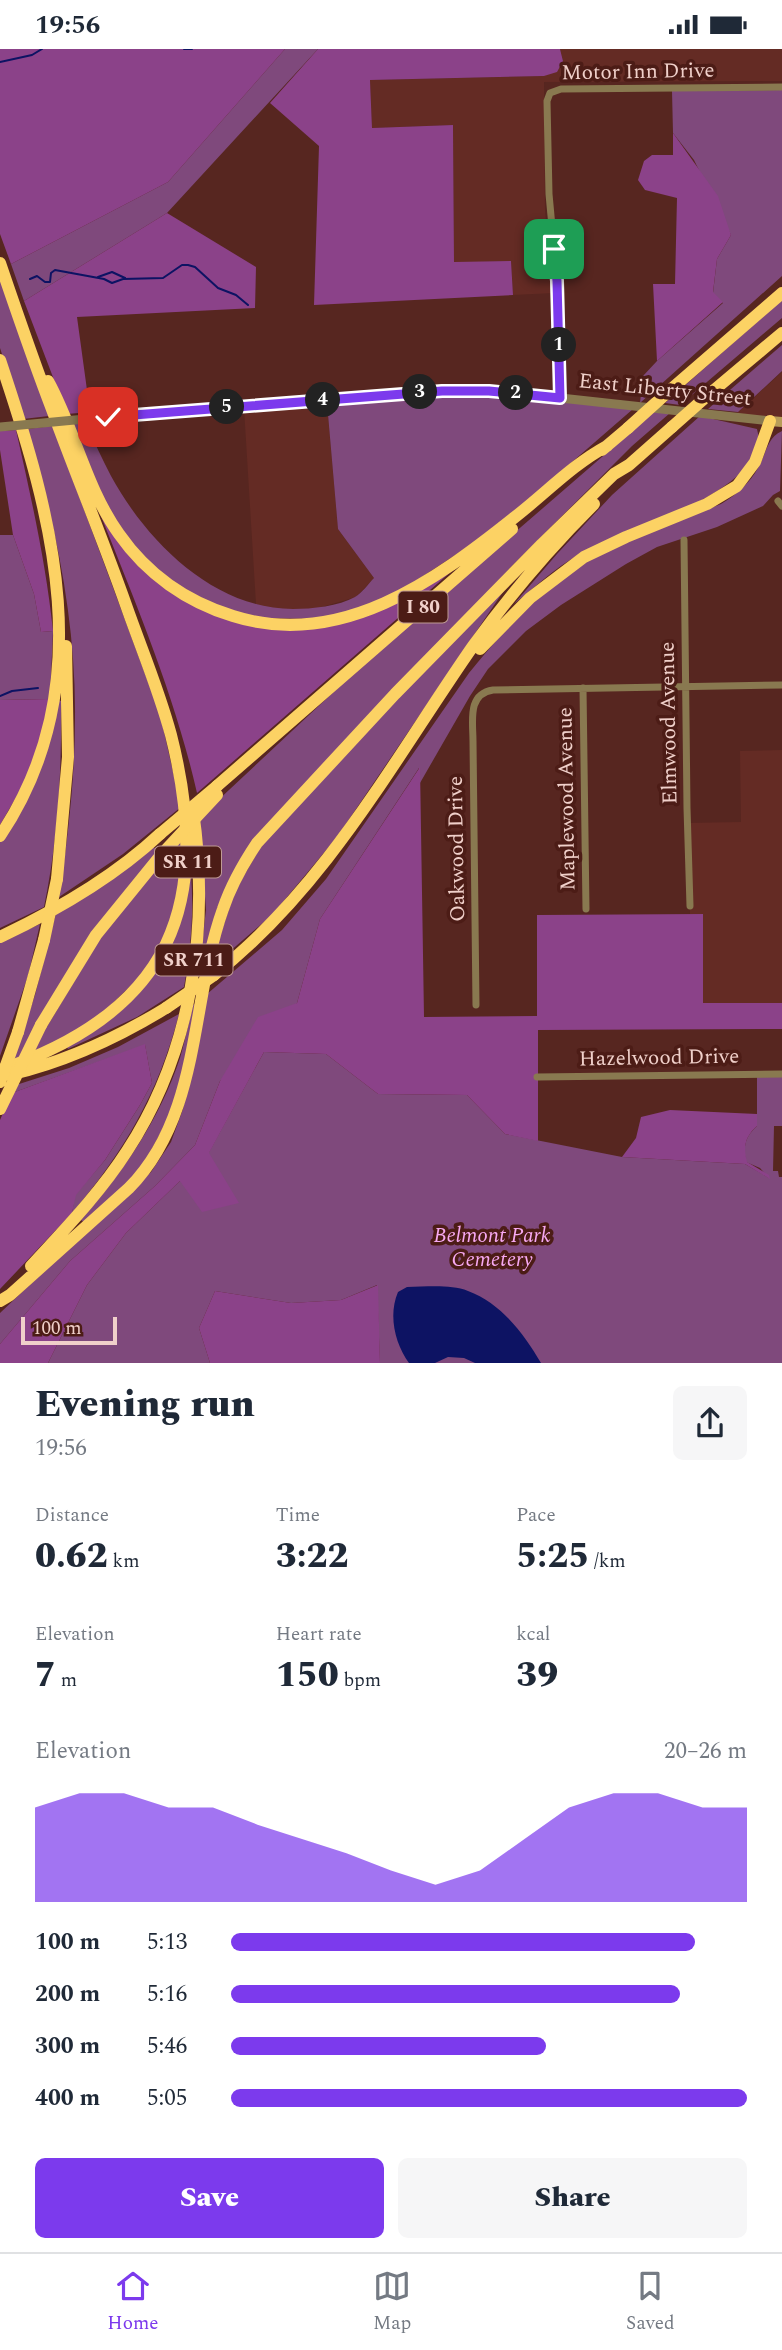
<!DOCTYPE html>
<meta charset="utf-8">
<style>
:root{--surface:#fff;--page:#f6f6f7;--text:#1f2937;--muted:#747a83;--line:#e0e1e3;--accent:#7c3aed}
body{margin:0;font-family:Spectral,serif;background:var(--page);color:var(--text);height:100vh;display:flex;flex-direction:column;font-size:26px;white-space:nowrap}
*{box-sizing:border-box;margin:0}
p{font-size:23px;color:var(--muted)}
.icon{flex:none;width:38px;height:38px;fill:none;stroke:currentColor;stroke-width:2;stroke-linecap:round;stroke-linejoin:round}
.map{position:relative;height:1314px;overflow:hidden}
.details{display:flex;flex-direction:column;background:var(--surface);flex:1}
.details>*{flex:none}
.scale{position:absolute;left:21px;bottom:18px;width:96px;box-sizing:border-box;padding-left:7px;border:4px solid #f0d0ca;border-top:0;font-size:19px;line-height:24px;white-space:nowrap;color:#f0d0ca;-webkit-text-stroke:5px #4c1c16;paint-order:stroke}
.pin{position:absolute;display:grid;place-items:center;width:60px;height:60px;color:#fff;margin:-30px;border-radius:14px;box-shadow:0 4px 10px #0006}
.km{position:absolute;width:35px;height:35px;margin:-18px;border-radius:50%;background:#222;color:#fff;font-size:19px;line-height:35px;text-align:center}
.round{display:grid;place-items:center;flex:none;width:74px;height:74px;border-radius:10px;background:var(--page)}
.summary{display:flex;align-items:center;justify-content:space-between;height:119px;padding:0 35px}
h1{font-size:38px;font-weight:800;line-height:52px}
.metrics{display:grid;grid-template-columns:repeat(3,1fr);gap:10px;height:119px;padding:7px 35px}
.metrics div{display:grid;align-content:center}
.metrics b{font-size:35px;font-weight:800}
.metrics small{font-size:19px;font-weight:400}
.metrics p{font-size:19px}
.chart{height:196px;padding:14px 35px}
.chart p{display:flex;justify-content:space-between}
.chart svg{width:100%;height:126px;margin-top:7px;fill:var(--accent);opacity:.7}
.primary-button{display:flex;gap:14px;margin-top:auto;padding:14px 35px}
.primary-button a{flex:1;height:80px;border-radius:10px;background:var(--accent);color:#fff;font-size:28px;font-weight:800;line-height:80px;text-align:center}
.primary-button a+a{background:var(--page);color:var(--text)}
ul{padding:0 35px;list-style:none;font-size:23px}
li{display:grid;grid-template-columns:112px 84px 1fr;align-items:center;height:52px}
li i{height:18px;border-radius:9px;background:var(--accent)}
.status{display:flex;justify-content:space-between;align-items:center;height:49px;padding:0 35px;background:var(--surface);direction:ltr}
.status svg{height:19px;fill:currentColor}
.dock{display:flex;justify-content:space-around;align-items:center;height:98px;border-top:2px solid var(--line);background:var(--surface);font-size:19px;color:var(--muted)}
.dock a{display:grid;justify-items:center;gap:4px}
.dock .active{color:var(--accent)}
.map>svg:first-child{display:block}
.built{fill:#642b24}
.green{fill:#7f497c}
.forest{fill:#8b4289}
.water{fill:#0d1363}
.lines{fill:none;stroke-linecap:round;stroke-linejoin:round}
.stream{stroke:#0d1363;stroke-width:2}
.minor{stroke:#897950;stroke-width:7}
.tertiary{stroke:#897950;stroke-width:9}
.secondary{stroke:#b89d59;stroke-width:10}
.motorway{stroke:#fcd264;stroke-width:12}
.tertiary-bridge{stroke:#897950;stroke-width:9}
.motorway-bridge{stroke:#fcd264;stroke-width:12}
.route-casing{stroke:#fff;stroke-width:14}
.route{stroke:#7c3aed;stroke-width:9}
.labels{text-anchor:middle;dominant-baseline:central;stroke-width:7;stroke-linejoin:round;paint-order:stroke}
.shield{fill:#4c1c16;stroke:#bf9a94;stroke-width:2}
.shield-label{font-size:19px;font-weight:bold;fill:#f0d0ca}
.street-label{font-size:21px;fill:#f0d0ca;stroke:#4c1c16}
.park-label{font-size:21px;font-style:italic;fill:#f8a9f3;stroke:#4c1c16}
</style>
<div class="status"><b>19:56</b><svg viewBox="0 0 49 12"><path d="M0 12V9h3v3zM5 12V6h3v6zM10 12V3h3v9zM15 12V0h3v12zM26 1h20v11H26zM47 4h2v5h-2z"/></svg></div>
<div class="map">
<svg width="782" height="1314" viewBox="0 0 782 1314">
<rect width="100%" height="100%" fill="#572620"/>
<path class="built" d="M560 0H782V32L544 33 545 161 553 244 513 246 511 212 454 214 453 76 372 79 370 31 544 27 563 12Z
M782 323V373L733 368 738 363Z
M327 354 338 480 374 529 356 548 315 560H273L256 555 244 359Z
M782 701V954H703V865H690L687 774 741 773 740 702Z"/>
<path class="green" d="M285 0H318L167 164 24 252 11 215 168 133Z
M782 41V227L640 354 643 327 657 312 723 254 713 244 717 210 731 186 694 111 673 84 672 42Z
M0 226 49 367 23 370 0 299Z
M782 251V269L680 356 665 354Z
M782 296V322L738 363 708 360Z
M465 345 508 346 633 360 526 453 469 497 388 550 325 570 256 569 220 559 186 542 153 518 133 497 101 448 72 375 86 374C94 392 102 410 111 427 147 493 214 560 293 560 312 560 339 557 355 548 362 544 369 534 374 529L338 480 327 354Z
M655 362 670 364 632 397 512 517 252 795 204 924 198 928 206 861 199 769 371 608Z
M700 367 757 380C775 441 618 484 578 506 555 519 535 538 514 555L557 505 612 446Z
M53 377 160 665 181 758 123 805 59 848C68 788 75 729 75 668 76 571 55 472 27 380Z
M782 382 780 442 773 446 763 457 717 478 657 498 626 515 561 556 526 582 488 620 470 647 420 734 419 719 320 870 297 954 220 1032 195 1096 155 1137 70 1212 0 1295V1264L91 1178 123 1152 151 1123 171 1093 183 1060 207 945 282 881 326 830 469 624C494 594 519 564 549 538 597 497 664 478 721 455 736 446 750 434 758 419 766 406 767 388 782 382Z
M0 486H13L34 545 41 583 53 582 50 650 0 651Z
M505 540 337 788 272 866 214 916 219 890 235 842 267 787 375 672Z
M58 651 61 652C62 721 58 791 44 858L0 879V793Z
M183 786V816L169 882 146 922 91 975 30 1006 108 876Z
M152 796 158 803 18 1010 13 1011 35 946 56 864Z
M191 825C194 863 191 900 184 938L137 968 68 1000 67 998C87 985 111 973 128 955 161 920 181 871 191 825Z
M40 875 28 927 0 1007V893Z
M197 953 176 1055 140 1122 85 1174 81 1171C123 1123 160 1070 180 1009 185 991 189 973 193 956Z
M179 965C159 1043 124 1103 72 1164L75 1146 105 1111 140 1056 152 1034 145 996 12 1044 16 1036 69 1019 118 998Z
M264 1003 326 1005 378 1045 467 1046 505 1085 622 1108 745 1115 769 1129 760 1119 746 1113C743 1097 745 1088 757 1077V1025H782V1077H774L773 1122H778L779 1128H782V1314H380L377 1236 341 1251 291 1254 215 1242 199 1279 210 1314H48L87 1236 126 1184 208 1105Z"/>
<path class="forest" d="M0 0H285L168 133 11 215 0 185Z
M318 0H560L563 12 557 23 544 27 370 31 372 79 453 76 454 213 511 212 513 246 314 256 319 97 270 54Z
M673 84 718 147 731 186 717 210 713 243 723 253 657 312 653 235H675L677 149 645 141 638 131 644 112 652 106H673Z
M167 164 256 218 255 259 77 268 90 363 67 365 24 252Z
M16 381C31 448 46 514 53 582L41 583 34 545 13 486 0 401V382Z
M99 462 107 474 194 556 312 579 453 521 197 744C175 647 136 555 99 462Z
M50 650 40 693 22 738 0 776V651Z
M420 718 424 968 537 967V866L703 865V954H782V980L538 981V1092L505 1085 467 1046 378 1045 326 1005 264 1003 209 1104 239 1154 202 1163 180 1132 126 1184 87 1236 48 1314H0V1295L70 1212 155 1137 195 1096 220 1032 258 968 297 954 320 870Z
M145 995 152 1034 140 1056 105 1111 76 1146 72 1164 0 1240V1071L12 1044Z
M670 1061 757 1065V1077C745 1088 743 1097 747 1113L769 1126 770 1130 745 1115 622 1108 636 1089 641 1068Z
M378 1236 380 1314H210L199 1279 215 1242 291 1254 341 1251Z"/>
<path class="water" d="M407 1238C426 1238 450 1235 468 1242 501 1254 524 1285 541 1314H475L464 1309 448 1308 435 1314H409C395 1295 388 1266 398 1243Z"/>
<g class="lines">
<path class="stream" d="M184 0H192
M0 13 32 6 42 0
M98 228 112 223 125 229
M30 230 37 227 45 233H50L51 224 55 221 104 230 112 234 123 230 163 229 182 216H188L195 218 218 239 236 246 248 256
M0 647 12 642 38 639"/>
<path class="minor" d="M560 349 557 232 549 145 547 52 550 44 561 40 782 38
M778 452 782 457
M684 491 687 759 690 857
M583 639 586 860
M476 956 473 692C473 672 467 645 493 641L782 636
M537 1028 782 1025"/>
<path class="tertiary" d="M96 369 463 342 524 345 770 372"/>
<path class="secondary" d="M770 372 782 373"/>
<path class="motorway" d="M0 214C17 264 34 314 53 363 77 428 103 491 126 556 141 599 159 641 171 686 214 856 171 963 0 1021
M0 311C53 469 101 636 0 787
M48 332C75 381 86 439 119 485 147 525 187 553 233 567 340 601 435 532 515 468 546 444 572 416 607 397
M669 342 782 244
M707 347 782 284
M602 401 628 379
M480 600 530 549 584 508 626 488 707 455 737 437 755 413 770 372
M217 737 512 480
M57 830 68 708 66 597
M0 888C57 861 114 828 160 785
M214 926C326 838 393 712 473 597 509 547 550 499 594 455
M41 976 96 886 161 806
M18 983 44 891
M9 1026C65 1013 117 989 166 959
M31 1217C65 1180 100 1144 127 1102 192 1003 210 878 193 762
M0 1252 10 1246 129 1139C202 1065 190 952 223 860 231 836 243 815 257 794L395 645 542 495 614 425 629 416 672 378"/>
<path class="tertiary-bridge" d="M0 378 96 369"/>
<path class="motorway-bridge" d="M672 378 707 347
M628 379 669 342
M160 785 217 737
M161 806 217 746
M44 891 57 830
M166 959 214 926
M0 1033 18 983
M0 1060 41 976"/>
</g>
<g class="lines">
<defs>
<path id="route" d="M108 368 442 342H489L560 349 557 232 554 200"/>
</defs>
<use href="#route" class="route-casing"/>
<use href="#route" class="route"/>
</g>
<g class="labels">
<g class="shield">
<rect x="398.5" y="542.5" width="49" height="31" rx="5"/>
<rect x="155" y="797.5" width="66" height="31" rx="5"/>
<rect x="155.5" y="895.5" width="77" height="31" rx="5"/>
</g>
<g class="shield-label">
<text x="423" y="558">I 80</text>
<text x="188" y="813">SR 11</text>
<text x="194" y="911">SR 711</text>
</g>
<g class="street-label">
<text transform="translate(638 23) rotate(-1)">Motor Inn Drive</text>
<text transform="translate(665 341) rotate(6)">East Liberty Street</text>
<text transform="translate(669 674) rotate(-91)">Elmwood Avenue</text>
<text transform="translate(567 750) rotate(-91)">Maplewood Avenue</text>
<text transform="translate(457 800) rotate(-91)">Oakwood Drive</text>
<text transform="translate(659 1009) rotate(-1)">Hazelwood Drive</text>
</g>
<g class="park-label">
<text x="492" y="1187">Belmont Park<tspan x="492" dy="24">Cemetery</tspan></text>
</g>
</g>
</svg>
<div class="scale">100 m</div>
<div class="pin" style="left:554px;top:200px;background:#1e9e55"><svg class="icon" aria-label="arrive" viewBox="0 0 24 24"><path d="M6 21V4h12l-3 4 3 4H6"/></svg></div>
<div class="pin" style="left:108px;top:368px;background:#d93025"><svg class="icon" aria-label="check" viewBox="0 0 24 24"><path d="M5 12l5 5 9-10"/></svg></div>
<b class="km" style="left:559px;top:296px">1</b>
<b class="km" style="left:516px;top:344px">2</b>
<b class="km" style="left:420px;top:343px">3</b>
<b class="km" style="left:323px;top:351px">4</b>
<b class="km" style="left:227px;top:358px">5</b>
</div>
<section class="details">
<div class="summary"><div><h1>Evening run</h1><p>19:56</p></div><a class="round"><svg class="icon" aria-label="share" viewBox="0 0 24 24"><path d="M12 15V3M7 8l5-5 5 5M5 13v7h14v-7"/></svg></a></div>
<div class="metrics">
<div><p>Distance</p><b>0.62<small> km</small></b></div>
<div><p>Time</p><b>3:22</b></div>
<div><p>Pace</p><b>5:25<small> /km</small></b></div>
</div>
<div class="metrics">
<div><p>Elevation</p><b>7<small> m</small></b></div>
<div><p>Heart rate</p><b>150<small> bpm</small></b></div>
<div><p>kcal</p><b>39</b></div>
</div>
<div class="chart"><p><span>Elevation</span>20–26 m</p>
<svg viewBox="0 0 160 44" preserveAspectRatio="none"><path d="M0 44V11L10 6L20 6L30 11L40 11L50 17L60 22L70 27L80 33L90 38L100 33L110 22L120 11L130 6L140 6L150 11L160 11V44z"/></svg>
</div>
<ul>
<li><b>100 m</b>5:13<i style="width:90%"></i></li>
<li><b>200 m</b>5:16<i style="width:87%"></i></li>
<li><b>300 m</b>5:46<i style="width:61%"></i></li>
<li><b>400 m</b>5:05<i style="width:100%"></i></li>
</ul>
<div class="primary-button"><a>Save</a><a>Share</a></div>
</section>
<nav class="dock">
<a class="active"><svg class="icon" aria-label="home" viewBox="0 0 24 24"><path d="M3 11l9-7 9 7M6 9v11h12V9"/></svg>Home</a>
<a><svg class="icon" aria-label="map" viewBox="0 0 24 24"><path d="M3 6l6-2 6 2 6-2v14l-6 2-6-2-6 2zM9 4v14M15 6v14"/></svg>Map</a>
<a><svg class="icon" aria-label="saved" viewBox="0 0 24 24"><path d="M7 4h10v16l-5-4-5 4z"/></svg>Saved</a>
</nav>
